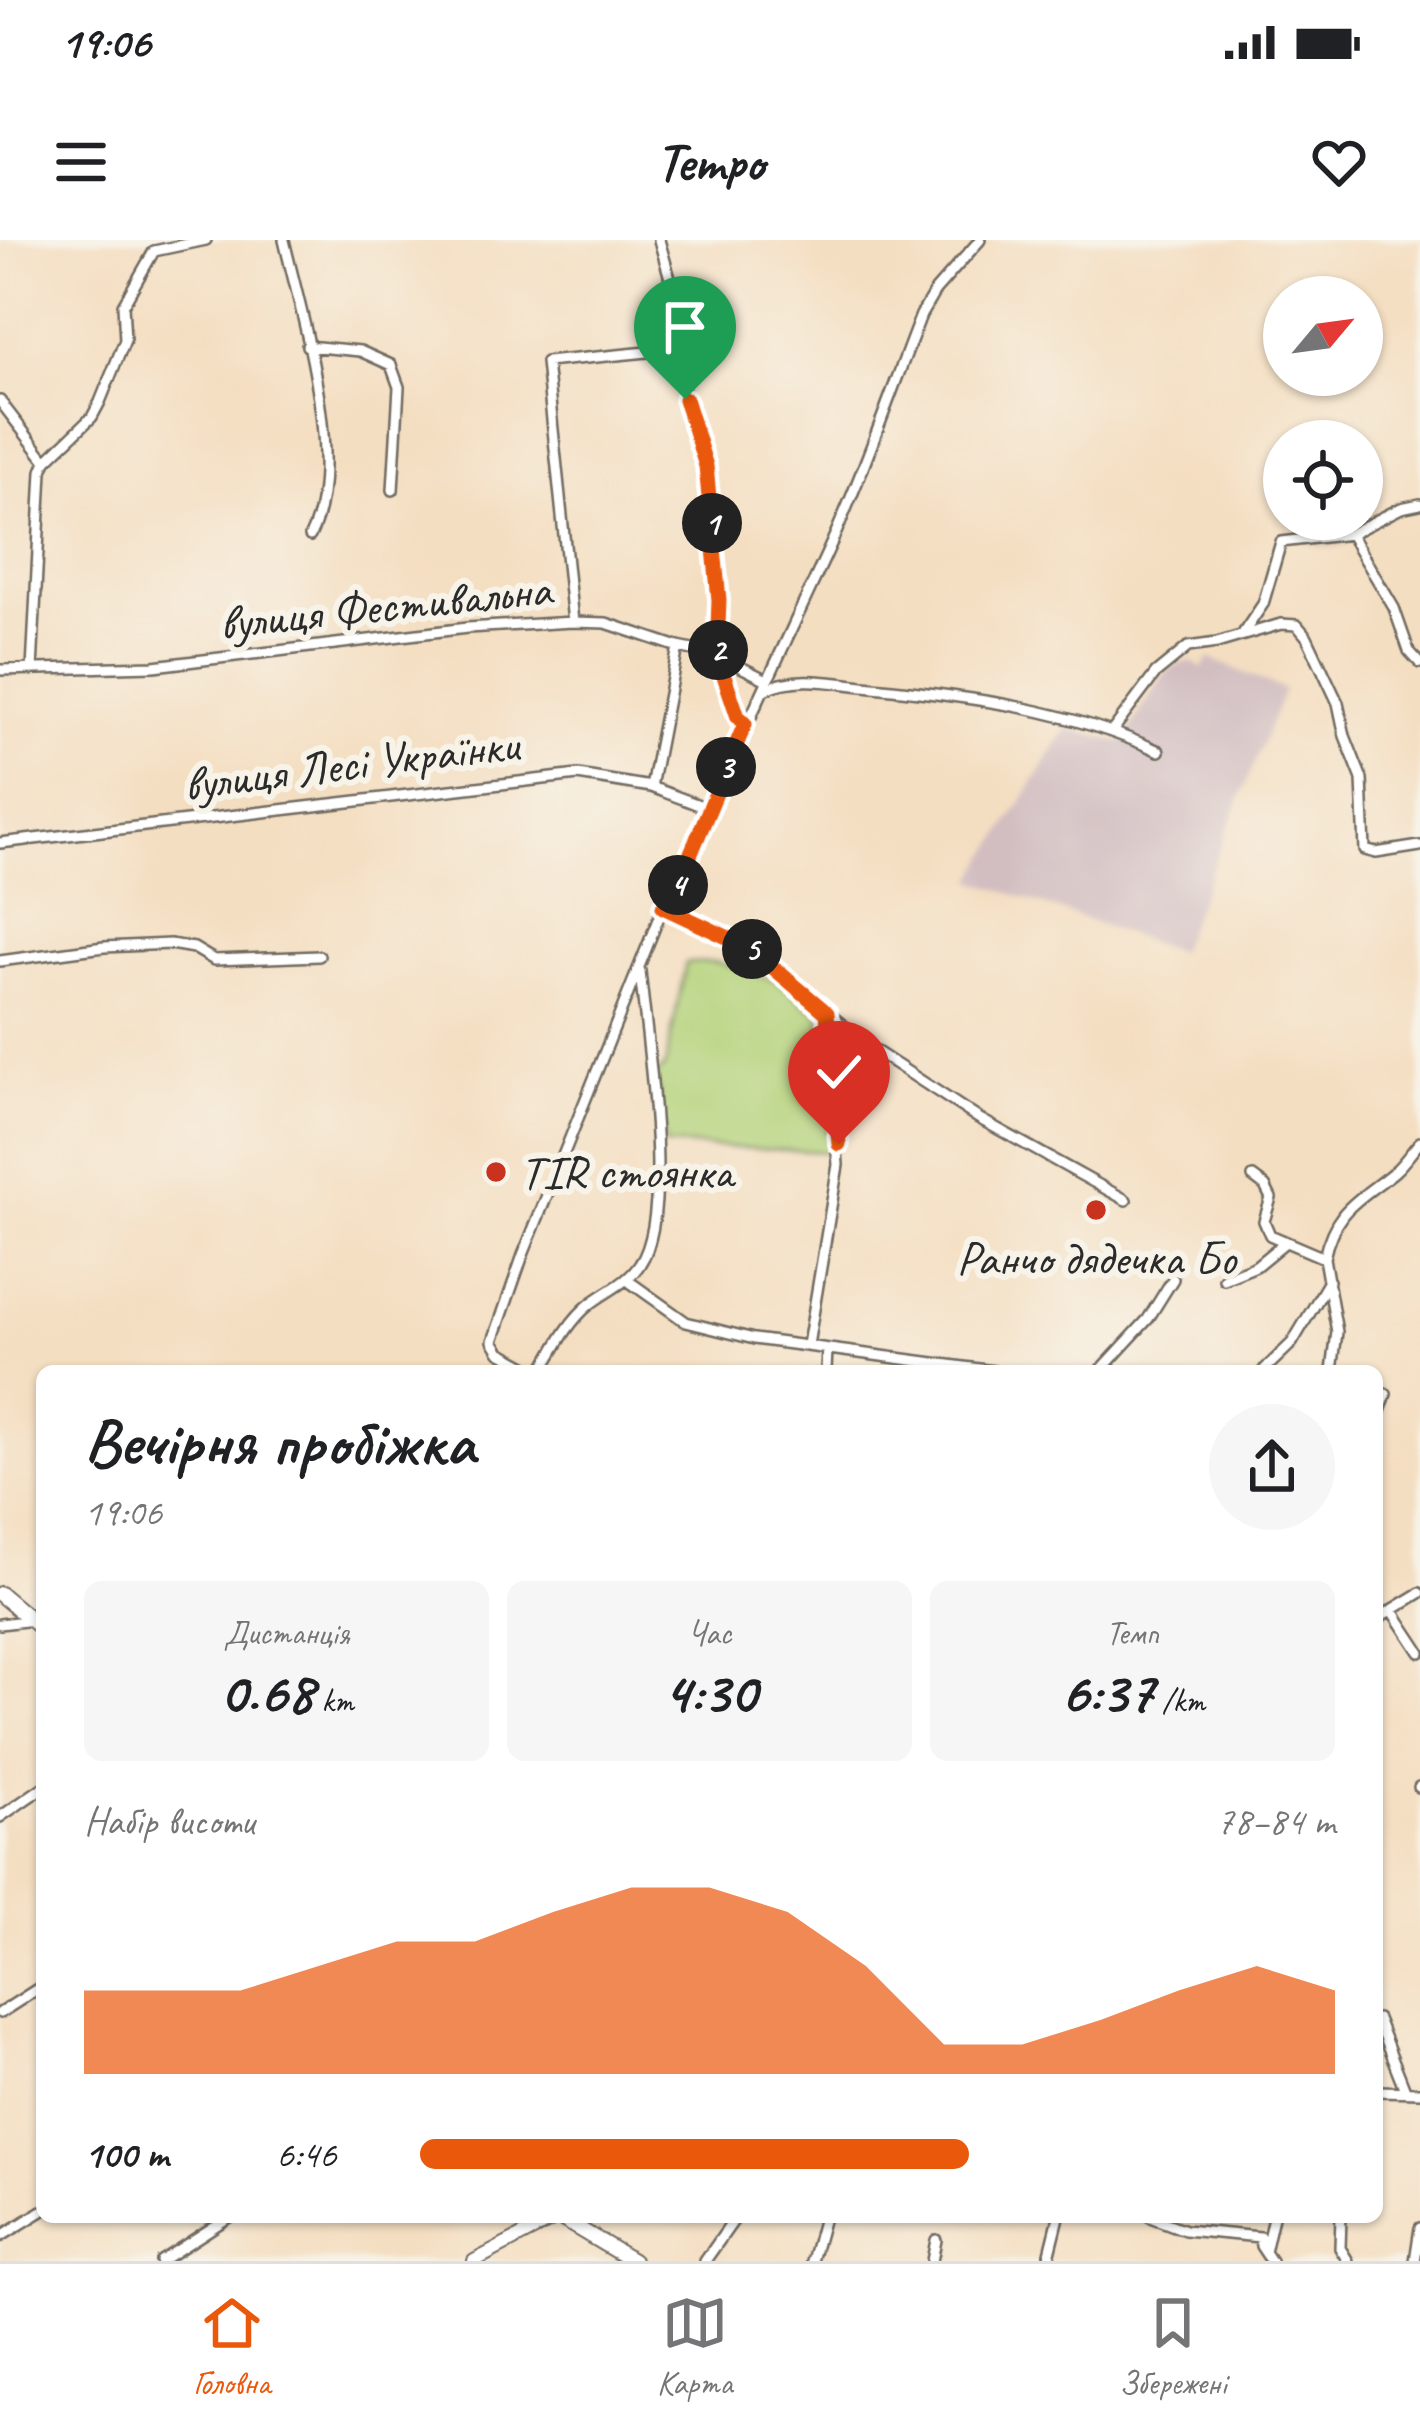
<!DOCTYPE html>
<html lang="uk">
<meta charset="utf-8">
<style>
:root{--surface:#fff;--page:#f6f6f6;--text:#202124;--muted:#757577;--line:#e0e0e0;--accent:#ea580c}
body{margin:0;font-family:Caveat,sans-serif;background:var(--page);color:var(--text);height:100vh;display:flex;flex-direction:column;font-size:45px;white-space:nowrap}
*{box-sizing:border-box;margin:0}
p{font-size:39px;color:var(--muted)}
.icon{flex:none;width:66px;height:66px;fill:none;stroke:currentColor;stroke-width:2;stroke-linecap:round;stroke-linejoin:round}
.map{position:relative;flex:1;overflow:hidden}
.drawer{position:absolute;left:36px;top:1125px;width:1347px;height:858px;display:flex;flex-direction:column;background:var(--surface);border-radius:18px;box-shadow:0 3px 9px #0004}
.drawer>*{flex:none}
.needle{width:78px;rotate:61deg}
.fabs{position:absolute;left:1263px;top:36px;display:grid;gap:24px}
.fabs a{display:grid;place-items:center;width:120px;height:120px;border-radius:50%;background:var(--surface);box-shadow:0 3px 9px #0004;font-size:60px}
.pin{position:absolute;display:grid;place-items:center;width:102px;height:102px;color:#fff;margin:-123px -51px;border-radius:50% 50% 50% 0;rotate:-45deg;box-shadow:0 0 12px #0007}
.pin .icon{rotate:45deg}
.km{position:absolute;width:60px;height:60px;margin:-30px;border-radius:50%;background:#222;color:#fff;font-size:33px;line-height:60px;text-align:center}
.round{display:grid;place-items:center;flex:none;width:126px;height:126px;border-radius:63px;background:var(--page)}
.summary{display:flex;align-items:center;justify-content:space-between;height:204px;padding:0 48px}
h1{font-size:66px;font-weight:600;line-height:90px}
.stats{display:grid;grid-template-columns:repeat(3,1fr);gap:18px;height:204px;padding:12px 48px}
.stats div{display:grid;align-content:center;border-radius:18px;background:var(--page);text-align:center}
.stats b{font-size:60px;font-weight:600}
.stats small{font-size:33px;font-weight:400}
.stats p{font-size:33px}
.chart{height:336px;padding:24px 48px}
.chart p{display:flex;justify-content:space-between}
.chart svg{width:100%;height:216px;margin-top:12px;fill:var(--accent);opacity:.7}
ul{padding:0 48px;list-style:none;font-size:39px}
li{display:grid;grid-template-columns:192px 144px 1fr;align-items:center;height:90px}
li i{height:30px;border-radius:15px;background:var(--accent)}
.status{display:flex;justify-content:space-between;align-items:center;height:84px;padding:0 60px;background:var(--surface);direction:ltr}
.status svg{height:33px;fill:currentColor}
header{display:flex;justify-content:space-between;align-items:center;height:156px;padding:0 48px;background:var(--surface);font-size:54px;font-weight:600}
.tabs{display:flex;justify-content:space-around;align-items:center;height:168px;border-top:3px solid var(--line);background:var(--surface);font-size:33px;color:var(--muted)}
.tabs a{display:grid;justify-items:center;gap:6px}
.tabs .on{color:var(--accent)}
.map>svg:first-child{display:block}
.industrial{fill:#d2bec1}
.green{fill:#b3d279;stroke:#6f7e52;stroke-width:3}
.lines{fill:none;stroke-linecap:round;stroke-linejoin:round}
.minor-casing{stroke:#716a60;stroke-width:14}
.major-casing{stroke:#716a60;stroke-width:16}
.highway-casing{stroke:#716a60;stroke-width:18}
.minor{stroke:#fff;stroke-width:9}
.major{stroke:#fff;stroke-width:12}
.highway{stroke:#fff;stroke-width:14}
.route-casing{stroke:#fff;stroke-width:24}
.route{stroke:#ea580c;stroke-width:15}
.poi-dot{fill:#c8321e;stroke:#f7f3e8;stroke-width:4.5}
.labels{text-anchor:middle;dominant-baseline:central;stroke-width:12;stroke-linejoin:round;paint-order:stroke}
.street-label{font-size:48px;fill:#2b2b2b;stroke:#f7f3e8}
.poi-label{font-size:48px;fill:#2b2b2b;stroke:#f7f3e8;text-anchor:start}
</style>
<div class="status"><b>19:06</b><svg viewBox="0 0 49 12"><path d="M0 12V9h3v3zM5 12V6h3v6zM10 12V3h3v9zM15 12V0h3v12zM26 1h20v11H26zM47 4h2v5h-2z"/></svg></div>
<header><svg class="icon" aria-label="menu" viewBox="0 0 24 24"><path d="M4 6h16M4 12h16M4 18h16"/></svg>Tempo<svg class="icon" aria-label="heart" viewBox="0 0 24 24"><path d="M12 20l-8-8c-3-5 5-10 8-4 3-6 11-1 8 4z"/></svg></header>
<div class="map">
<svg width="1420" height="2021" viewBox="0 0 1420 2021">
<rect width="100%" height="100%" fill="#f7f3e8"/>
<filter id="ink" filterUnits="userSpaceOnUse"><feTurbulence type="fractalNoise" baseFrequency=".00833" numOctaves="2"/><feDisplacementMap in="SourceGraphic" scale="24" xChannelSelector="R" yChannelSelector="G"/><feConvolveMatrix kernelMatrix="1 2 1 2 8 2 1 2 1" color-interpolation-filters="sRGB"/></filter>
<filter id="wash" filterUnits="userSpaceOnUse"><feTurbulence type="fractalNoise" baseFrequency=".004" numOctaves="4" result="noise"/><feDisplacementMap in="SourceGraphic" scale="48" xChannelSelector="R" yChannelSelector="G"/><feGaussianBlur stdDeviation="2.7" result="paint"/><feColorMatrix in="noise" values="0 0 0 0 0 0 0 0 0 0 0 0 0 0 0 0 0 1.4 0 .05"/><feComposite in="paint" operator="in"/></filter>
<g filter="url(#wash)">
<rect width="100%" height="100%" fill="#f4dec1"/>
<path class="industrial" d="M1209 418 1284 450 1178 712 973 640 1067 488 1122 503 1164 434 1176 425 1190 421 1202 428Z"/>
<path class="green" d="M717 722 778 742 821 777 830 912 666 905 656 836 665 826 686 723Z"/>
</g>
<g filter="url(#ink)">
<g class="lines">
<defs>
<path id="minor" d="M284 0C302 78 347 223 310 296
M659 0 678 66 679 134 706 226 719 360 717 415 738 477 745 484
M154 11 206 0
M307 106 360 111 391 125 399 147 393 250
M0 161 46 221
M1350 294 1394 368 1409 411 1420 423
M573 382 546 122 678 109
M1244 392 1263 364 1281 302 1350 294 1401 268 1420 264
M0 430 154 426 467 388 573 382 606 383 678 407 717 415 767 440
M32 430 42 231 46 221 92 177 100 162 125 100 123 65 154 11
M764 450C798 433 837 444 873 447 973 457 1066 469 1159 511
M1113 490 1156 433 1188 407 1217 403 1281 384 1297 385 1307 397 1338 463 1345 496 1362 539 1365 610 1376 613 1420 606
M651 547 678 407
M0 603 578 535 651 547 707 568
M663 667 750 708 868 806 978 878 1126 960
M0 721 104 707 170 704 194 708 214 720 319 716
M1253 937 1265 946 1271 958 1264 981 1270 995 1324 1018
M1224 1039 1256 1026 1284 1003
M627 1040 686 1082 754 1099 994 1131
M808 1105 838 925 827 773
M535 1131 500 1112 493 1101 523 1015 663 667 671 661C718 543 773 430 826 315 862 237 890 155 921 75L935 51 980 0
M542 1131C556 1107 568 1082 590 1064 608 1050 628 1043 640 1024 675 972 646 796 640 731
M826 1131 827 1109
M1100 1131 1148 1079 1173 1039
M1263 1131 1292 1103 1329 1041
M1332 1131 1337 1092 1324 1018C1335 967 1360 960 1395 931 1404 923 1412 911 1420 902
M1377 1180 1386 1154
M1393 1371 1420 1412
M1377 1379 1420 1353
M0 1384 33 1380
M1419 1547H1420
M0 1577 42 1548
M0 1773 42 1746
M1377 1779 1405 1850
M1377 1851 1420 1852
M1150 1977 1185 1990 1260 1997 1261 2006 1271 2021
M1341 1977 1340 2008 1348 2021
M0 1997 42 1971
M1265 2012 1273 1977
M161 2021 229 1977
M705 2021 736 1977
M812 2021 824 1977
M932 2021 936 2000
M1048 2021 1059 1977
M1415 2021 1420 1988"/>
<path id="major" d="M474 2021 558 1977"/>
<path id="highway" d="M0 1354 42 1389
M559 1977 633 2021"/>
</defs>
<use href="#minor" class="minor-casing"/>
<use href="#major" class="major-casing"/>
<use href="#highway" class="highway-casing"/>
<use href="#minor" class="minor"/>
<use href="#major" class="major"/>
<use href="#highway" class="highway"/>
</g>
</g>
<g class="lines" filter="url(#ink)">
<defs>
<path id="route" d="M685 159 706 226 719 360 717 415 738 477 745 484 671 661 663 667 750 708 827 773 839 904"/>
</defs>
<use href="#route" class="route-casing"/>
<use href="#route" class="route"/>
</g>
<g class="poi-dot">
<circle cx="496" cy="932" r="12"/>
<circle cx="1096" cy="970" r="12"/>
</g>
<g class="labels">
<g class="street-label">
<text transform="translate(385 366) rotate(-6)">вулиця Фестивальна</text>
<text transform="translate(351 524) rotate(-7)">вулиця Лесі Українки</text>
</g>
<g class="poi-label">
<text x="520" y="932">TIR стоянка</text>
<text x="1096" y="1018" text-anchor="middle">Ранчо дядечка Бо</text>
</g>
</g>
</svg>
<div class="fabs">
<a><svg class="needle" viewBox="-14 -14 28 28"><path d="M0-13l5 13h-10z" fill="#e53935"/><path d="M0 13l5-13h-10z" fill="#757577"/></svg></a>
<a><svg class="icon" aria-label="locate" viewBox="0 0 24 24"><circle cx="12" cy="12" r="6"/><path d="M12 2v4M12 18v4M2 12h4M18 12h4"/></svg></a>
</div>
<div class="pin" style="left:685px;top:159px;background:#1e9e55"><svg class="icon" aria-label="arrive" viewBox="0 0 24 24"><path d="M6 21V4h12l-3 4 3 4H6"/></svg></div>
<div class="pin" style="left:839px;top:904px;background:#d93025"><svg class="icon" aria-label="check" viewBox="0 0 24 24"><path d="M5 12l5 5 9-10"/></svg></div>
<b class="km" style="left:712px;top:283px">1</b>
<b class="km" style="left:718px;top:410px">2</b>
<b class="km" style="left:726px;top:527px">3</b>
<b class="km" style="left:678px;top:645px">4</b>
<b class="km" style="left:752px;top:709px">5</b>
<section class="drawer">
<div class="summary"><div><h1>Вечірня пробіжка</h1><p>19:06</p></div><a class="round"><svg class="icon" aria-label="share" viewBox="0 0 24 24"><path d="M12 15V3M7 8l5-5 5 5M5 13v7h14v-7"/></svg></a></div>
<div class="stats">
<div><p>Дистанція</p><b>0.68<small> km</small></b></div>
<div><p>Час</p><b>4:30</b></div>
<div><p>Темп</p><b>6:37<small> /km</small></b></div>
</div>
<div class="chart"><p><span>Набір висоти</span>78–84 m</p>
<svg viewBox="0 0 160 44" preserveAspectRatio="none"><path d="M0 44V27L10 27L20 27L30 22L40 17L50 17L60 11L70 6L80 6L90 11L100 22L110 38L120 38L130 33L140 27L150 22L160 27V44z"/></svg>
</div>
<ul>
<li><b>100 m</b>6:46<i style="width:60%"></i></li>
</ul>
</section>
</div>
<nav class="tabs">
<a class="on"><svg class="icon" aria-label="home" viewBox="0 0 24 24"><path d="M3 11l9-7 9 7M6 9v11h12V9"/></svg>Головна</a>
<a><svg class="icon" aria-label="map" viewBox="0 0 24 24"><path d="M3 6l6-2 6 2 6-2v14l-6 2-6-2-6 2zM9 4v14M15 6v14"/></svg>Карта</a>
<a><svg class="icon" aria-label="saved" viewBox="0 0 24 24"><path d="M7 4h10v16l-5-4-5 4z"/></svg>Збережені</a>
</nav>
